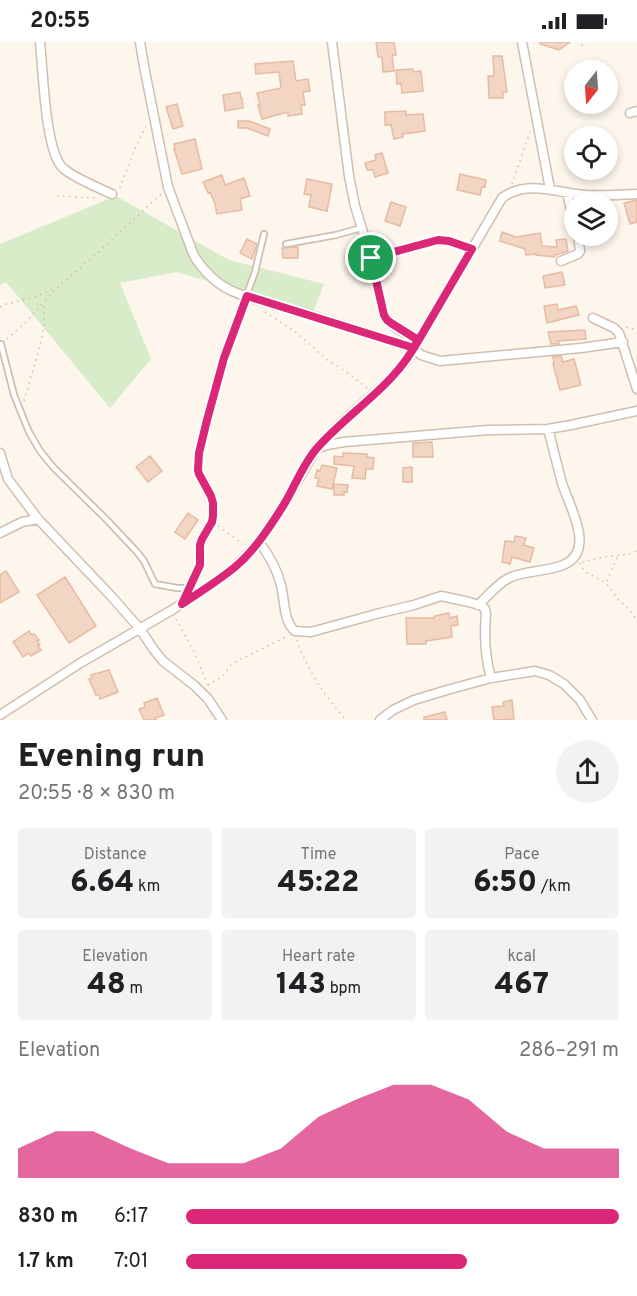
<!DOCTYPE html>
<meta charset="utf-8">
<style>
:root{--surface:#fff;--page:#f2f2f2;--text:#202124;--muted:#757577;--accent:#db2777}
body{margin:0;font-family:Overpass,sans-serif;background:var(--page);color:var(--text);height:100vh;display:flex;flex-direction:column;font-size:22px;white-space:nowrap}
*{box-sizing:border-box;margin:0}
p{font-size:20px;color:var(--muted)}
.icon{flex:none;width:33px;height:33px;fill:none;stroke:currentColor;stroke-width:2;stroke-linecap:round;stroke-linejoin:round}
.map{position:relative;height:678px;overflow:hidden}
.details{display:flex;flex-direction:column;background:var(--surface);flex:1}
.details>*{flex:none}
.needle{width:39px;rotate:197deg}
.fabs{position:absolute;left:564px;top:18px;display:grid;gap:12px}
.fabs a{display:grid;place-items:center;width:54px;height:54px;border-radius:50%;background:var(--surface);box-shadow:0 3px 9px #0003;font-size:30px}
.pin{position:absolute;display:grid;place-items:center;width:51px;height:51px;color:#fff;margin:-26px;border:3px solid #fff;border-radius:50%;box-shadow:0 2px 6px #0007}
.round{display:grid;place-items:center;flex:none;width:63px;height:63px;border-radius:32px;background:var(--page)}
.summary{display:flex;align-items:center;justify-content:space-between;height:102px;padding:0 18px}
h1{font-size:33px;font-weight:800;line-height:45px}
.metrics{display:grid;grid-template-columns:repeat(3,1fr);gap:9px;height:102px;padding:6px 18px}
.metrics div{display:grid;align-content:center;border-radius:6px;background:var(--page);text-align:center}
.metrics b{font-size:30px;font-weight:800}
.metrics small{font-size:16px;font-weight:400}
.metrics p{font-size:16px}
.chart{height:168px;padding:12px 18px}
.chart p{display:flex;justify-content:space-between}
.chart svg{width:100%;height:108px;margin-top:6px;fill:var(--accent);opacity:.7}
ul{padding:0 18px;list-style:none;font-size:20px}
li{display:grid;grid-template-columns:96px 72px 1fr;align-items:center;height:45px}
li i{height:15px;border-radius:8px;background:var(--accent)}
.status{display:flex;justify-content:space-between;align-items:center;height:42px;padding:0 30px;background:var(--surface);direction:ltr}
.status svg{height:16px;fill:currentColor}
.map>svg:first-child{display:block}
.green{fill:#d8ecc9}
.building{fill:#f3d5c3;stroke:#e6bba3;stroke-width:1.5}
.lines{fill:none;stroke-linecap:round;stroke-linejoin:round}
.lane-casing{stroke:#d1beb0;stroke-width:8}
.street-casing{stroke:#d1beb0;stroke-width:11}
.path{stroke:#d9b8a5;stroke-width:1.5;stroke-dasharray:1.5 4.5;stroke-linecap:butt}
.lane{stroke:#fff;stroke-width:4.5}
.street{stroke:#fff;stroke-width:8}
.route-casing{stroke:#fff;stroke-width:12}
.route{stroke:#db2777;stroke-width:8}
</style>
<div class="status"><b>20:55</b><svg viewBox="0 0 49 12"><path d="M0 12V9h3v3zM5 12V6h3v6zM10 12V3h3v9zM15 12V0h3v12zM26 1h20v11H26zM47 4h2v5h-2z"/></svg></div>
<div class="map">
<svg width="637" height="678" viewBox="0 0 637 678">
<rect width="100%" height="100%" fill="#fdf6ec"/>
<path class="green" d="M116 154 229 218 324 242 313 271 177 230 120 241 151 317 110 366 6 240 0 243V202Z"/>
<path class="building" d="M376 0H394L396 13H392L394 29 383 30 382 15H378Z
M540 0H570L559 8 540 2Z
M493 14H502L507 50H503V56H489L488 34H493L494 32Z
M293 19 296 39 308 37 310 49 303 50 305 63H301L302 72 288 74V70L262 77 258 63H260L257 51 281 46 279 30 256 32 255 22Z
M413 27V30L421 29 423 49 402 51 401 41 397 42 396 28Z
M240 50 241 56H242L243 66 225 69 223 53Z
M177 62 183 84 173 87 166 65Z
M406 69V73L423 72 425 89 403 92V95L394 97 391 83H385V70Z
M238 79H249L270 87 268 94 247 86H238Z
M195 97 202 127 182 132 174 107H175L174 102Z
M382 111 388 131 375 135 373 128H367L365 121 376 118 375 113Z
M460 132 486 138 485 145H482L480 153 457 148Z
M222 133 225 143 244 136 250 154 240 157 242 168 217 172 215 162 210 150 208 151 203 140Z
M307 137 332 142 327 169 309 165 311 153 304 152Z
M637 158V180L630 182 624 161Z
M391 160 406 165 400 184 385 179Z
M502 190 516 195 540 191 542 204 557 205 556 198 566 197 568 209 555 213V215L536 213V212L526 213 525 207 500 199Z
M247 197 257 202 252 217 240 211Z
M298 205V216H283L282 206Z
M562 230 565 243 545 246 543 234Z
M557 262 558 268 576 264 579 273 547 281 544 264Z
M585 288 586 297 558 299 559 302H551L548 290Z
M561 314 563 320 574 317 581 343 560 348 553 322H554L553 315Z
M432 400 433 415H413V401Z
M343 411 367 412V415L374 416 373 427H366L365 437 352 436 354 424 334 422V414L343 415Z
M150 414 162 429 148 440 136 425Z
M322 423 337 426 332 447 317 444 319 437 315 436 317 428 320 429Z
M412 425V440H403V426Z
M334 442 348 443 347 450H344V453H334Z
M188 471 198 478 185 497 175 490Z
M515 494 526 496 524 503 534 506 530 520 512 515 510 522 502 520 505 499 514 500Z
M6 529 19 550 0 561V533Z
M65 535 96 584 69 601 37 553Z
M449 571 450 576 457 574 458 583 451 584 452 595 426 599V602H407L406 576H434V574Z
M29 589 32 593 34 592 39 598 37 599 40 603 38 604 41 608 31 614 29 611 23 615 13 600Z
M109 628 118 650 100 657 99 653H96L89 637 92 636 91 633Z
M157 656 164 673 155 676 156 678H144L139 667 145 665 144 661Z
M512 658 514 677 494 678 492 665 504 664 503 660Z
M445 670 447 678H424V675Z"/>
<g class="lines">
<defs>
<path id="lane" d="M286 202 336 193 361 186
M1 302 14 353 29 390 40 409 54 426 106 477 137 510 144 519 155 542 177 546H188
M183 559 200 523V503L212 480 213 474V461L211 454 198 428 199 412 207 378 224 316 255 230 264 192"/>
<path id="street" d="M40 0C43 27 45 110 63 126 72 135 99 146 112 152
M140 0 144 24 168 145 194 214C203 228 214 240 230 248 253 259 280 264 304 271 341 282 377 295 414 306L421 313 440 319 581 306 623 300
M332 0 349 134 355 164 371 216 384 273C390 285 407 291 418 298
M522 0 550 147
M630 71 637 69
M567 151 574 182
M371 216 438 198 449 199 472 207
M561 219 578 212 580 209 578 194
M593 276 614 286 619 291 637 347
M318 404 343 379 390 337 407 318 502 156C527 137 557 151 585 153 602 154 620 153 637 152
M0 411 8 437 38 477 112 555 140 587 154 608 163 619 195 644 208 657 222 678
M0 491 22 480 38 477
M259 500C269 513 277 527 281 543 285 558 283 579 295 589L311 590 380 571 414 563 441 554 469 560 482 564 485 567 486 572C484 594 485 615 491 636
M478 563C488 554 497 542 509 536 526 528 546 530 563 523 597 509 569 464 562 441 557 423 553 405 548 387
M0 673 82 620 172 568 221 536 236 524 259 500 289 454 316 407 327 403 344 400 488 388 548 387 571 383 637 369
M380 678 393 668 414 658 447 648 491 636 535 629 549 633 564 642 580 658 592 678"/>
</defs>
<use href="#lane" class="lane-casing"/>
<use href="#street" class="street-casing"/>
<path class="path" d="M582 4V0
M512 142 530 90
M120 146 134 109 146 84
M57 154 97 156
M0 265 6 262 35 255 56 246
M265 270 297 291 326 317 348 331 367 346
M626 285 637 288
M7 297 25 281 57 246 104 205 161 152
M24 359 42 297 44 283V261
M218 484 243 502
M582 520 604 515 629 512 637 509
M579 521 586 530 606 541 618 557 631 569 637 579
M607 539 618 513
M176 577 194 610 208 643
M297 598C307 628 325 654 346 678
M208 643 223 634 231 623 235 620 286 595"/>
<use href="#lane" class="lane"/>
<use href="#street" class="street"/>
</g>
<g class="lines">
<defs>
<path id="route" d="M371 216 384 273 387 278 391 281 418 298C396 343 351 368 318 405 303 421 295 445 283 464 269 486 255 508 235 525 218 539 200 550 182 562L200 523V503L202 497 212 480 213 474V461L211 454 199 432 198 428 199 411 207 378 224 316 247 254 414 306 472 207 449 199 438 198 371 216"/>
</defs>
<use href="#route" class="route-casing"/>
<use href="#route" class="route"/>
</g>
</svg>
<div class="fabs">
<a><svg class="needle" viewBox="-14 -14 28 28"><path d="M0-13l5 13h-10z" fill="#e53935"/><path d="M0 13l5-13h-10z" fill="#757577"/></svg></a>
<a><svg class="icon" aria-label="locate" viewBox="0 0 24 24"><circle cx="12" cy="12" r="6"/><path d="M12 2v4M12 18v4M2 12h4M18 12h4"/></svg></a>
<a><svg class="icon" aria-label="layers" viewBox="0 0 24 24"><path d="M12 4l9 5-9 5-9-5zM3 14l9 5 9-5"/></svg></a>
</div>
<div class="pin" style="left:371px;top:216px;background:#1e9e55"><svg class="icon" aria-label="arrive" viewBox="0 0 24 24"><path d="M6 21V4h12l-3 4 3 4H6"/></svg></div>
</div>
<section class="details">
<div class="summary"><div><h1>Evening run</h1><p>20:55 · 8 × 830 m</p></div><a class="round"><svg class="icon" aria-label="share" viewBox="0 0 24 24"><path d="M12 15V3M7 8l5-5 5 5M5 13v7h14v-7"/></svg></a></div>
<div class="metrics">
<div><p>Distance</p><b>6.64<small> km</small></b></div>
<div><p>Time</p><b>45:22</b></div>
<div><p>Pace</p><b>6:50<small> /km</small></b></div>
</div>
<div class="metrics">
<div><p>Elevation</p><b>48<small> m</small></b></div>
<div><p>Heart rate</p><b>143<small> bpm</small></b></div>
<div><p>kcal</p><b>467</b></div>
</div>
<div class="chart"><p><span>Elevation</span>286–291 m</p>
<svg viewBox="0 0 160 44" preserveAspectRatio="none"><path d="M0 44V32L10 25L20 25L30 32L40 38L50 38L60 38L70 32L80 19L90 12L100 6L110 6L120 12L130 25L140 32L150 32L160 32V44z"/></svg>
</div>
<ul>
<li><b>830 m</b>6:17<i style="width:100%"></i></li>
<li><b>1.7 km</b>7:01<i style="width:65%"></i></li>
</ul>
</section>
